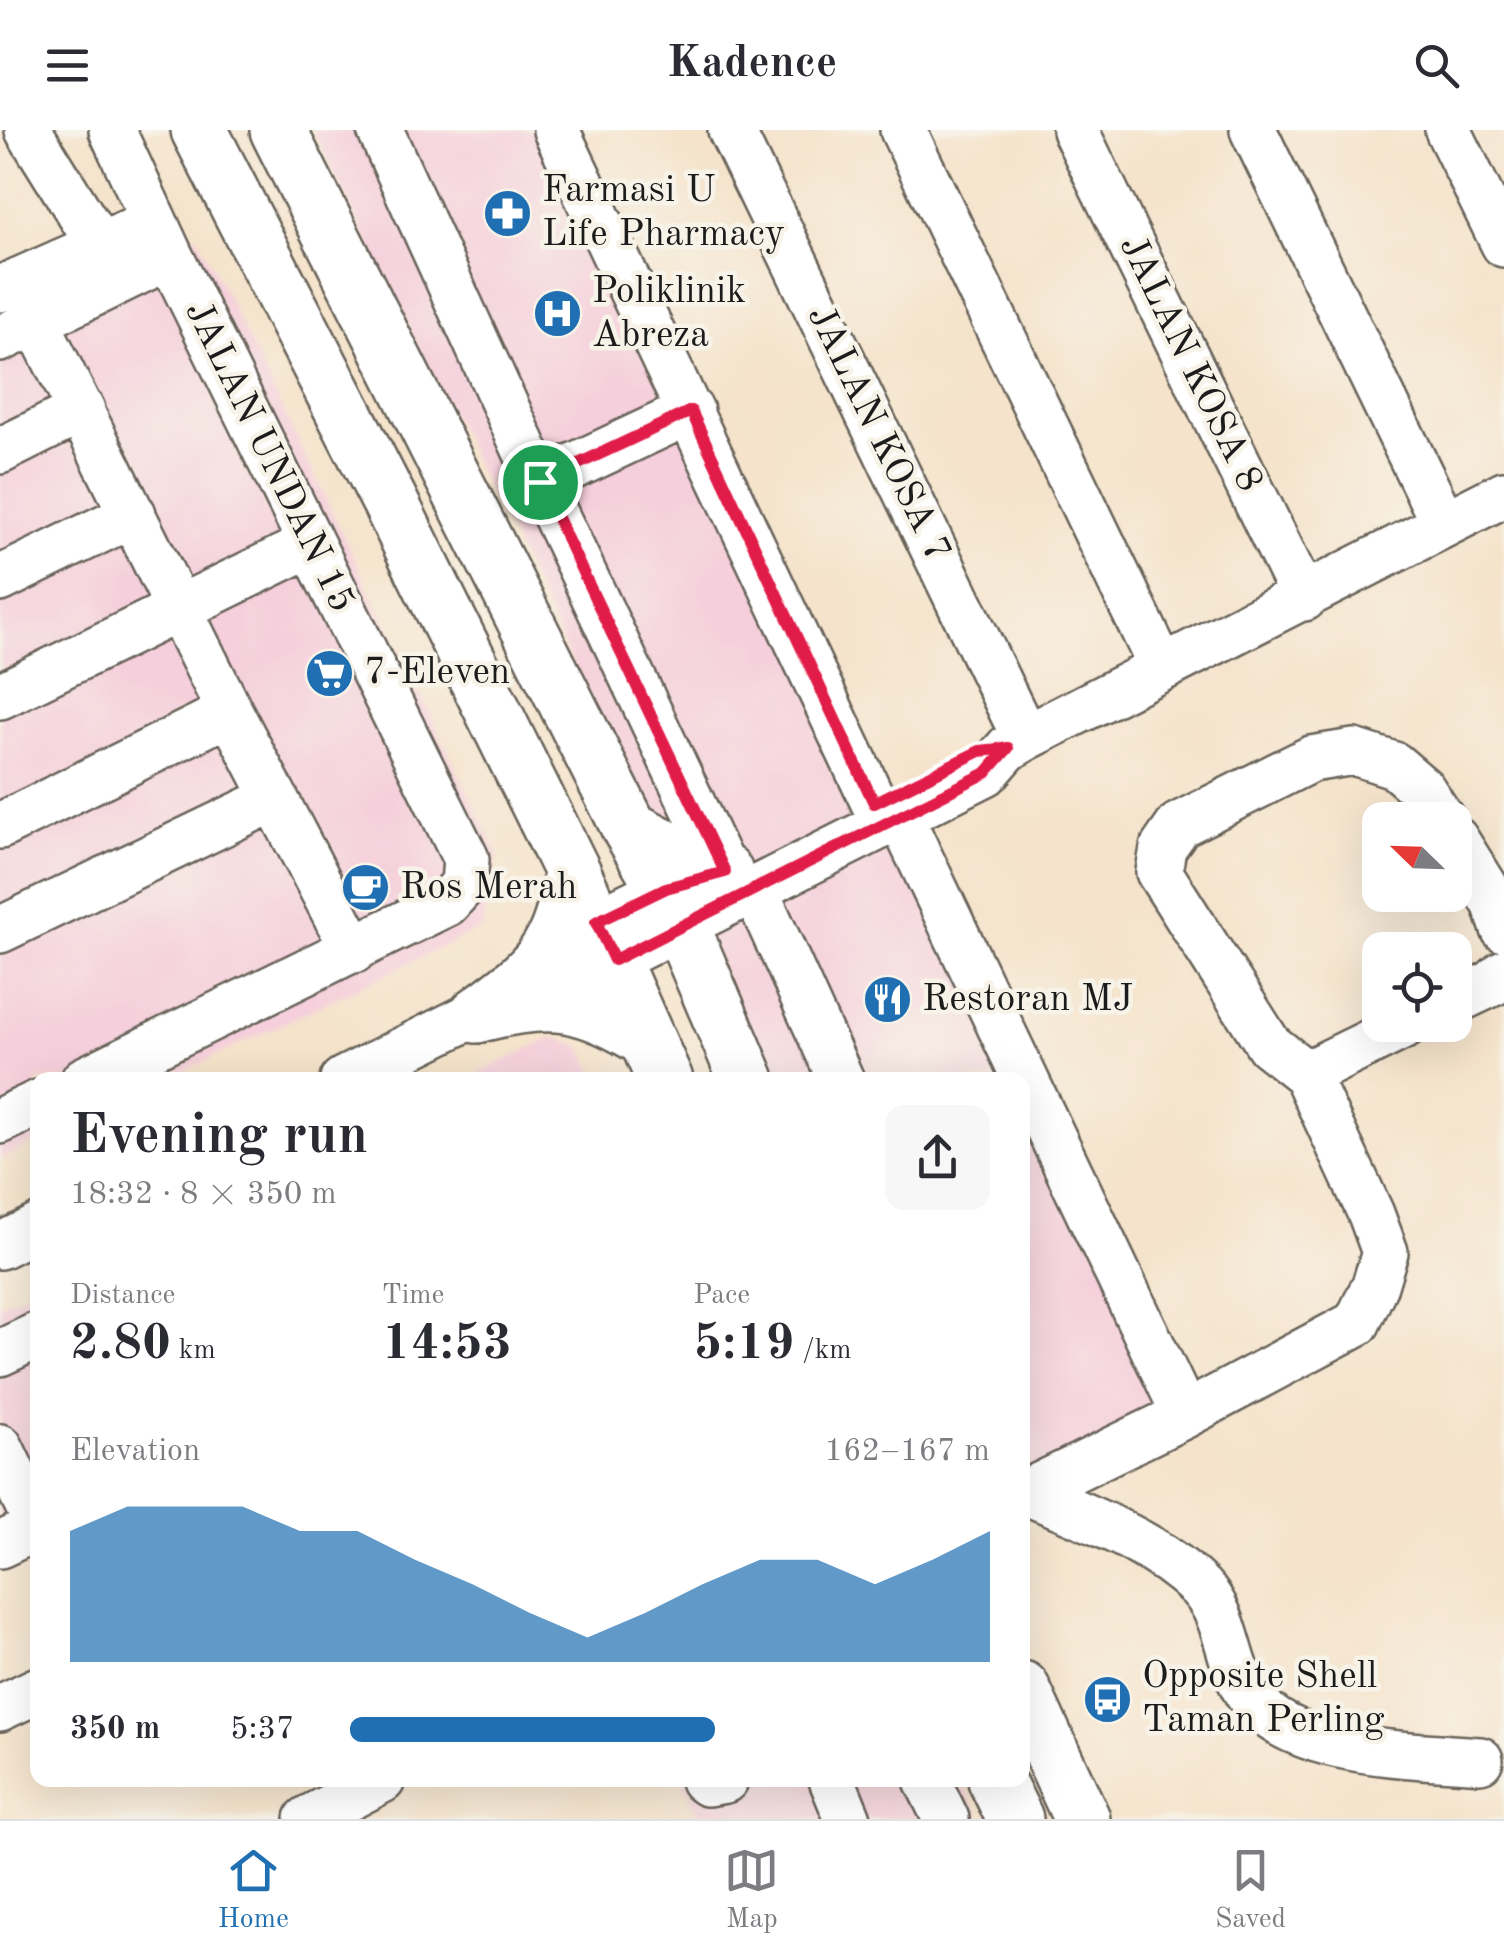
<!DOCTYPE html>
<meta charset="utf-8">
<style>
:root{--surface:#fff;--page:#f7f7f7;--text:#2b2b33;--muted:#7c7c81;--line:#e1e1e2;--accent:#1f6fb2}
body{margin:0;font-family:"Old Standard TT",serif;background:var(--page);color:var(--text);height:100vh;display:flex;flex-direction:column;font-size:38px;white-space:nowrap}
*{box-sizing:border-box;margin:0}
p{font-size:32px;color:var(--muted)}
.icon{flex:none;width:55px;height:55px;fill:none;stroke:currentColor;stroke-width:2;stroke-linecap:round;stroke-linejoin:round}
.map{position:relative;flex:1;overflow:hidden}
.drawer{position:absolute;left:30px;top:942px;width:1000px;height:715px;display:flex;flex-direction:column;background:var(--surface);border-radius:20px;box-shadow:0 10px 40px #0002}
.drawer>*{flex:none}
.needle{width:65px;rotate:293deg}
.buttons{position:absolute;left:1362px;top:672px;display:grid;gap:20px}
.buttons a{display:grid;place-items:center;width:110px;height:110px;border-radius:20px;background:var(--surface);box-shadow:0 10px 40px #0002;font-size:50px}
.pin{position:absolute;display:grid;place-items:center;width:85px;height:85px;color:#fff;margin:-42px;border:5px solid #fff;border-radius:50%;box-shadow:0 2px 10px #0007}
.round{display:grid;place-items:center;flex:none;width:105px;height:105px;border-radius:20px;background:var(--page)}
.summary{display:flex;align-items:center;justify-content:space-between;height:170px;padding:0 40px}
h1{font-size:55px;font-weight:700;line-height:75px}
.stats{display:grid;grid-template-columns:repeat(3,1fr);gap:15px;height:170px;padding:10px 40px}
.stats div{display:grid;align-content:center}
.stats b{font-size:50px;font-weight:700}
.stats small{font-size:28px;font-weight:400}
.stats p{font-size:28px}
.chart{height:280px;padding:20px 40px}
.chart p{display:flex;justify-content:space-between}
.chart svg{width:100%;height:180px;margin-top:10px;fill:var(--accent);opacity:.7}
ul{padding:0 40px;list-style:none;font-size:32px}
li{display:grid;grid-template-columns:160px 120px 1fr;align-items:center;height:75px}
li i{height:25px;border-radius:12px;background:var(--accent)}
header{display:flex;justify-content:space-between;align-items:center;height:130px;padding:0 40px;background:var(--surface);font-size:45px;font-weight:700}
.menu{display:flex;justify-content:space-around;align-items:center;height:140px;border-top:2px solid var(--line);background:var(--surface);font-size:28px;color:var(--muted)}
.menu a{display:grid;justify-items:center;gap:5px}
.menu .active{color:var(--accent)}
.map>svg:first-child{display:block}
.built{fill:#f5cfdb}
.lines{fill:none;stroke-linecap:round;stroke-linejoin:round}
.minor-casing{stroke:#686259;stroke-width:50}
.major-casing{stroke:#686259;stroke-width:60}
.minor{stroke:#fff;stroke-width:45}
.major{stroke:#fff;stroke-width:55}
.route-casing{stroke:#fff;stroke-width:20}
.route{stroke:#e11d48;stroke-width:12}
.labels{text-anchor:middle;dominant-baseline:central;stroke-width:9;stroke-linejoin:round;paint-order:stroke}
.poi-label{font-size:38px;fill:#1c1c1c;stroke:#f7f3e8;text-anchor:start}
.street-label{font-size:38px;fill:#1c1c1c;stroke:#f7f3e8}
</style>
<header><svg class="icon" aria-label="menu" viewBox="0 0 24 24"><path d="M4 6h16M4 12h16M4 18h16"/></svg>Kadence<svg class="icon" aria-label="search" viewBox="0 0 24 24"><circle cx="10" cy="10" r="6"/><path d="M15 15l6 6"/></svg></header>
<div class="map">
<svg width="1504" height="1689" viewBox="0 0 1504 1689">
<rect width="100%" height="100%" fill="#f7f3e8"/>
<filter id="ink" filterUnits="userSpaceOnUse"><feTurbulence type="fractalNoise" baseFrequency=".01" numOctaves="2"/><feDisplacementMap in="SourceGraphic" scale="20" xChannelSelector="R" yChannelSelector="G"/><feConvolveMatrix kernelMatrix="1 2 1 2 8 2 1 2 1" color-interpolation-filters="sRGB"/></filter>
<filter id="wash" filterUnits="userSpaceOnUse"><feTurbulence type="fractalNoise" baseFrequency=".0048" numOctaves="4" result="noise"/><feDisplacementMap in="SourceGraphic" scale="40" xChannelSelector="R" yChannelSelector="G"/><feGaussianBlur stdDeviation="2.25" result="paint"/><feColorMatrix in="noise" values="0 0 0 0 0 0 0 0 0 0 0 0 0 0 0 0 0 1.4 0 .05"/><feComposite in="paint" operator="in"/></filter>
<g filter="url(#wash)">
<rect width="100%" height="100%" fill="#f5e3cb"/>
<path class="built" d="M313 0H557L1014 950H775Z
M197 105 498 724 482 798 165 950H38L37 1011 0 1029V201Z
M554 907 582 918 599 950H465Z
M1022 967 1185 1304 1023 1388H1022Z
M37 1157V1408L0 1426V1175Z
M682 1650H961L981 1689H700Z"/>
</g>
<g filter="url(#ink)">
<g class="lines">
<defs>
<path id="minor" d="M28 0 100 116
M380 0 540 352 725 743
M556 0 874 673
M731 0 1025 608
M903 0 1162 538
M1075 0 1304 468
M1253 0 1444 394
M1448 0 1504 114
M0 159 154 91
M36 191 230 582 354 820
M0 209 170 126
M0 321 82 280
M540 352 691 281
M0 449 133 384
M0 566 311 414
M900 686 1185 1285
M0 696 230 582
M1455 709 1495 773 1504 799
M755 760 841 950
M0 800 275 668
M578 820 596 792 665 758 695 750
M1455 871 1493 853 1504 843
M1306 944 1406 895
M84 950 447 773 464 754 466 729 170 126 112 0
M343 950 567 838 614 830 986 643 1008 618 1025 608 1504 364
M0 991 38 973
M0 1116 38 1097
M0 1223 38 1205
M0 1317 38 1396
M1027 1362 1185 1285 1357 1193 1375 1155 1385 1122 1371 1084 1306 944 1269 915 1159 742 1163 718 1179 695 1311 629 1354 622 1394 635 1422 659 1442 690
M1027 1362C1087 1388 1152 1410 1200 1457 1230 1488 1226 1534 1250 1567 1293 1626 1414 1624 1480 1630
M0 1415 38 1397
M0 1578 38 1560
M703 1650 707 1653 725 1650
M832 1650 848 1689
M927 1650 946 1689
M308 1689 382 1650"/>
<path id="major" d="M199 0 388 368 572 741 665 950
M278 0 630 699 665 758 747 950
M630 699 688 729 725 743
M484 883C552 865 587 872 646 909
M477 885C540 839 561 822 572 741
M1022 1559 1082 1689
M996 1650 1015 1689"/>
</defs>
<use href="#minor" class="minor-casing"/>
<use href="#major" class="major-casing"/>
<use href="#minor" class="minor"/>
<use href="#major" class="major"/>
</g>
</g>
<g class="lines" filter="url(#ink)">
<defs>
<path id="route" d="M691 281 874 673 980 621 1008 618 986 643 614 830 596 792 666 758 725 742 540 352Z"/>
</defs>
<use href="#route" class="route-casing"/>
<use href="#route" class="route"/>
</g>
<defs>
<symbol id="pharmacy-disc" viewBox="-11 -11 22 22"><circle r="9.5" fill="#1f6fb2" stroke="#f7f3e8"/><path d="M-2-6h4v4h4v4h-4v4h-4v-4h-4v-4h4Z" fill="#fff"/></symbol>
<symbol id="hospital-disc" viewBox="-11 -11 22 22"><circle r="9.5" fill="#1f6fb2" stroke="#f7f3e8"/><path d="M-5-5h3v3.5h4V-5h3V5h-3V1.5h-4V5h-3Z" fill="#fff"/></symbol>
<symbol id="supermarket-disc" viewBox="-11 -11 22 22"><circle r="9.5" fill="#1f6fb2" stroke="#f7f3e8"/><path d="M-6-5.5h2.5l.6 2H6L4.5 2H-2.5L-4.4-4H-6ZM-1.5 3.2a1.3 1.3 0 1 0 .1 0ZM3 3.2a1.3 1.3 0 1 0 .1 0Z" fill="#fff"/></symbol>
<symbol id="cafe-disc" viewBox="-11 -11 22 22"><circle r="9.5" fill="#1f6fb2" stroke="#f7f3e8"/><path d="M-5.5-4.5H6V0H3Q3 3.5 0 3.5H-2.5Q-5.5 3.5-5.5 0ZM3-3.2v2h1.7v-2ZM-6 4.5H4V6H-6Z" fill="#fff"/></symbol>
<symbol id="restaurant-disc" viewBox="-11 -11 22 22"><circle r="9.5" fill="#1f6fb2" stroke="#f7f3e8"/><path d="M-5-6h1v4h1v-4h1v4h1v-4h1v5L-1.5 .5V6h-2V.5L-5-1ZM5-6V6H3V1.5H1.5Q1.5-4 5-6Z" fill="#fff"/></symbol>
<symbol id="bus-disc" viewBox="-11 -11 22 22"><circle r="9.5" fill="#1f6fb2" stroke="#f7f3e8"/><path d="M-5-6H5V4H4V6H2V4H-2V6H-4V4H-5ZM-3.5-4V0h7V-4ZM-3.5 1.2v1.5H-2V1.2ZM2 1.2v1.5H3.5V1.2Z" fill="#fff"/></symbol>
</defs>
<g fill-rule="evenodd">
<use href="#pharmacy-disc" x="480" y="56" width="55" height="55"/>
<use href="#hospital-disc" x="530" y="156" width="55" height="55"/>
<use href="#supermarket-disc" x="302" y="516" width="55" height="55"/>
<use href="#cafe-disc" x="338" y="730" width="55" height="55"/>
<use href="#restaurant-disc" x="860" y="842" width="55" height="55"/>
<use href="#bus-disc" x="1080" y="1542" width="55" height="55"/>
</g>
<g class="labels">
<g class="poi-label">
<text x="542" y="61">Farmasi U<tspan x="542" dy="44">Life Pharmacy</tspan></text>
<text x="592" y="162">Poliklinik<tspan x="592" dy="44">Abreza</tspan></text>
<text x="364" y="543">7-Eleven</text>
<text x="400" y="758">Ros Merah</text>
<text x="922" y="870">Restoran MJ</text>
<text x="1142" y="1547">Opposite Shell<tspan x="1142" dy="44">Taman Perling</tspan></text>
</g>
<g class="street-label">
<text transform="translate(1190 234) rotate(64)">JALAN KOSA 8</text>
<text transform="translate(878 304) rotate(64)">JALAN KOSA 7</text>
<text transform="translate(269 327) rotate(64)">JALAN UNDAN 15</text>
</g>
</g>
</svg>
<div class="buttons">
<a><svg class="needle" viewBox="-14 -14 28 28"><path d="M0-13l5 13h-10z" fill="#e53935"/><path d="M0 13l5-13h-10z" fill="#7c7c81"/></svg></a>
<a><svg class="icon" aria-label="locate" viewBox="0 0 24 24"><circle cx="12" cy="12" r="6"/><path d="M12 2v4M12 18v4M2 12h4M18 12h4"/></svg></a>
</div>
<div class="pin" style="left:540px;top:352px;background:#1e9e55"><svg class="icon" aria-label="arrive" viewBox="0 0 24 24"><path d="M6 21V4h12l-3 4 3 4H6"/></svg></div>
<section class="drawer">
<div class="summary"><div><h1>Evening run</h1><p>18:32 · 8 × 350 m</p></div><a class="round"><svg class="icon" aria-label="share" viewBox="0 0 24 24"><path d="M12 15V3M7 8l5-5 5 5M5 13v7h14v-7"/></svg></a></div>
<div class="stats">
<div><p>Distance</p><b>2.80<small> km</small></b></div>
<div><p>Time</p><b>14:53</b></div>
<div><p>Pace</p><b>5:19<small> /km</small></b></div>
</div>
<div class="chart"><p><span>Elevation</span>162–167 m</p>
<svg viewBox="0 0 160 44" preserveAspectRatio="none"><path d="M0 44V12L10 6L20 6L30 6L40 12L50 12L60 19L70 25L80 32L90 38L100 32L110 25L120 19L130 19L140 25L150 19L160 12V44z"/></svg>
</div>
<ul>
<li><b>350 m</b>5:37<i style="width:57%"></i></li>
</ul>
</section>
</div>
<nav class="menu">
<a class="active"><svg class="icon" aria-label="home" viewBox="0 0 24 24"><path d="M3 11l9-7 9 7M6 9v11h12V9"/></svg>Home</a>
<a><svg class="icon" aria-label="map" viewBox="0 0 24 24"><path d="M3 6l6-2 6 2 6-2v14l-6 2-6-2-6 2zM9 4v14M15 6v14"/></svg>Map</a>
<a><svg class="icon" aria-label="saved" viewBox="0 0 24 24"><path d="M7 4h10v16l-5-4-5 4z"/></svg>Saved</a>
</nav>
